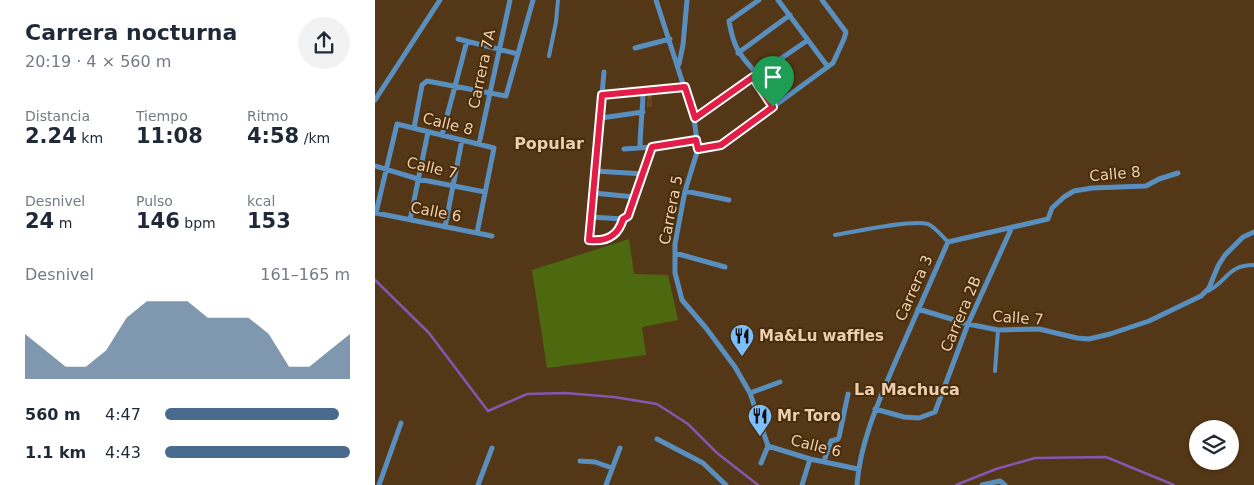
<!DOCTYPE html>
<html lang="es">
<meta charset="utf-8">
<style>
:root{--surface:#fff;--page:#f2f2f3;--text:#1f2937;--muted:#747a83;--accent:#496c8e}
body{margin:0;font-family:"DejaVu Sans",sans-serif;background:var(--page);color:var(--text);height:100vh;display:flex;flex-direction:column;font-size:19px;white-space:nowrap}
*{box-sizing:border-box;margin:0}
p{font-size:16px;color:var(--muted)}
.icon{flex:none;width:28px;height:28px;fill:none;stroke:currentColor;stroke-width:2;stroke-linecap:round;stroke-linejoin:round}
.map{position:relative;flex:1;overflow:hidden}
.panel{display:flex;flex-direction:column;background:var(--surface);width:375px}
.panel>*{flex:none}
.buttons{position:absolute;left:814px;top:420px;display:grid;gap:10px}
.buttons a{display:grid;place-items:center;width:50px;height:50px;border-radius:50%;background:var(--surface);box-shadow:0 1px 4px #0004;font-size:25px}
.pin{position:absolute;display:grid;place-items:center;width:42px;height:42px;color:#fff;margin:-51px -21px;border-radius:50% 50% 50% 0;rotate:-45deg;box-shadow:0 0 5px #0007}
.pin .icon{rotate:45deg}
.round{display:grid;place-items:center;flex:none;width:52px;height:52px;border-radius:26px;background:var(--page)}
.summary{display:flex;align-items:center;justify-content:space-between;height:85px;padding:0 25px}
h1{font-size:22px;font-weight:700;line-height:38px}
.figures{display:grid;grid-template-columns:repeat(3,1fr);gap:8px;height:85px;padding:5px 25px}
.figures div{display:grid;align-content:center}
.figures b{font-size:21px;font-weight:700}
.figures small{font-size:14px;font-weight:400}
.figures p{font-size:14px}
.chart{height:140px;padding:10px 25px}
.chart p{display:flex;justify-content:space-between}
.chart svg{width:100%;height:90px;margin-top:5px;fill:var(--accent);opacity:.7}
ul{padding:0 25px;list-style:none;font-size:16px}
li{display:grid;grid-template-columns:80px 60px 1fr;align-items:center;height:38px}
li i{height:12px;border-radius:6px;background:var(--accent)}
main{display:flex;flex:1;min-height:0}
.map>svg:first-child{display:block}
.green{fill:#4d6910}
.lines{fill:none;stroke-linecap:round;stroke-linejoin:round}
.stream{stroke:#8755b2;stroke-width:2.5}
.service{stroke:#598fbf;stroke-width:4}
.minor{stroke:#598fbf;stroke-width:5}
.wall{fill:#6c461a}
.building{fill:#7d511e;stroke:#583915}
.route-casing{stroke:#fff;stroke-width:10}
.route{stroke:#e11d48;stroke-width:6}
.labels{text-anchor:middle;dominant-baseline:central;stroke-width:4;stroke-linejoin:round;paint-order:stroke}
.street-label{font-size:15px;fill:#edceb0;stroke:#492d0a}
.poi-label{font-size:15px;font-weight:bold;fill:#edceb0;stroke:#492d0a;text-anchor:start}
.neighbourhood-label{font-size:16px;font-weight:bold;fill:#edceb0;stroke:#492d0a}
</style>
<main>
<section class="panel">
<div class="summary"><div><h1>Carrera nocturna</h1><p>20:19 · 4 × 560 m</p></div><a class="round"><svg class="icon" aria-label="share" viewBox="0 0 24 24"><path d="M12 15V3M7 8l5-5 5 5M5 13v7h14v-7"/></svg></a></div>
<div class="figures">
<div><p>Distancia</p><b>2.24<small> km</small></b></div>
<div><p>Tiempo</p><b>11:08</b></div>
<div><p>Ritmo</p><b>4:58<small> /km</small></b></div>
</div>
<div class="figures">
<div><p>Desnivel</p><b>24<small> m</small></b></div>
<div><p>Pulso</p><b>146<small> bpm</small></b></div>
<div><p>kcal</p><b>153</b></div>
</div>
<div class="chart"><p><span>Desnivel</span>161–165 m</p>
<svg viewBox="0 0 160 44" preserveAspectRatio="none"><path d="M0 44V22L10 30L20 38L30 38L40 30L50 14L60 6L70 6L80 6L90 14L100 14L110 14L120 22L130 38L140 38L150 30L160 22V44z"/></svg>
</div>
<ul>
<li><b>560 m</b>4:47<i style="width:94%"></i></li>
<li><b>1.1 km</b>4:43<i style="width:100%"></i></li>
</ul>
</section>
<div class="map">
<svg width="879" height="485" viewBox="0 0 879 485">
<rect width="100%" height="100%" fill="#543716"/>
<path class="green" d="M254 239 259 274 293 275 303 320 267 327 271 355 172 368 157 270Z"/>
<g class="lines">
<path class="stream" d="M0 280 54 333 113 411 152 394 190 393 239 397 282 404 313 424 342 453 383 485
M581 485 621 469 660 458 731 457 799 485"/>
<path class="service" d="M174 56 181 22 183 0
M460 235C479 232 537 219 553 224 560 227 568 237 573 242
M833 291C853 281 852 265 879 265
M620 371 623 330"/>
<path class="minor" d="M281 0 319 118 323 149 310 191 300 244V273L307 300 331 328 360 367 375 393 393 446 386 463
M403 0 453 67
M83 39 143 54
M260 48 295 39
M363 53 415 15
M304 64 308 45 312 0
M229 72 214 240C232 242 243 236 248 219
M382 74C364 54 359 49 354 21L384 0
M378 77 398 107
M227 95 310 87
M0 100 65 0
M226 118 268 112
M319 118 433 40
M39 128 47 85 52 81 131 96 158 0
M67 135 92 41
M104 144 135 0
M265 148C265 129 268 110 268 90
M249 149 277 147 321 141
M323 149 346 145 458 63 469 39 471 32 447 0
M0 166 43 179 110 192
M220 171 269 174
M310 191 354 200
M218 193 260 197
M216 217 248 219 253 216 277 147
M35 220 53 132
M70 227 87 140
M102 233 119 148 22 124 1 213 102 233 117 236
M300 253 350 267
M543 309 593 324 623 330 664 329 702 338 714 339 735 334 774 321 826 296 834 288 843 266 850 255 868 237 879 232
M375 393 405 382
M500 409 529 417 544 418 560 412 593 324 637 227
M282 439 328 463 351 485
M393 446 435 459 483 469
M205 461 220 462 237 468
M449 461 456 441 463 439 464 437 473 394
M4 485 26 423
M103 485 117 448
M231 485 245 448
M427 485 435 459
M482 485C485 443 503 403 519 365 537 324 555 283 573 242L673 219 677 208 689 197 699 191 717 188 771 186 784 179 803 173
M607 485 625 481 630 485"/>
</g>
<path class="wall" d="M277 87V107H272V88Z"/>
<path class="building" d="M277 87V100H272V88Z"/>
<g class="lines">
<defs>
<path id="route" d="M378 77 398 107 346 145 323 149 321 140 277 147 253 216 248 219C243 236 232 242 214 240L227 95 310 87 320 118Z"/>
</defs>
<use href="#route" class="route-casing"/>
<use href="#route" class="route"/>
</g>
<defs>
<symbol id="restaurant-pin" viewBox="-11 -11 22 30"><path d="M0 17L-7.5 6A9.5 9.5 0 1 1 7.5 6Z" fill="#7cbef9" stroke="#492d0a"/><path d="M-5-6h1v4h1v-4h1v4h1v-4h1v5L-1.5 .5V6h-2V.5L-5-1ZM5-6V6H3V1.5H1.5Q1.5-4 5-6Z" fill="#111"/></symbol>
</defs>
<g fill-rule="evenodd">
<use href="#restaurant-pin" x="353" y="322" width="28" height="38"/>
<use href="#restaurant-pin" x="371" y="402" width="28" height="38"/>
</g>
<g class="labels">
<g class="street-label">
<text transform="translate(107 69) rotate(-78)">Carrera 7A</text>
<text transform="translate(73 124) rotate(14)">Calle 8</text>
<text transform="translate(57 168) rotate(13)">Calle 7</text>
<text transform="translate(740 174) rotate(-5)">Calle 8</text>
<text transform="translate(296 210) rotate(-79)">Carrera 5</text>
<text transform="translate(61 212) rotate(11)">Calle 6</text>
<text transform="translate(539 288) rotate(-66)">Carrera 3</text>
<text transform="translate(586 314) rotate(-67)">Carrera 2B</text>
<text transform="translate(643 318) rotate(4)">Calle 7</text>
<text transform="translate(441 446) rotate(14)">Calle 6</text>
</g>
<g class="poi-label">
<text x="384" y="336">Ma&amp;Lu waffles</text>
<text x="402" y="416">Mr Toro</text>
</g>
<g class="neighbourhood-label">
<text x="174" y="143">Popular</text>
<text x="532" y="389">La Machuca</text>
</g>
</g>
</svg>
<div class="buttons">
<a><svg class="icon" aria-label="layers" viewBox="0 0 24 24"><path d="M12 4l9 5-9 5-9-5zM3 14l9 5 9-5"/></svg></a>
</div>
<div class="pin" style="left:398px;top:107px;background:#1e9e55"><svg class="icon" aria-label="arrive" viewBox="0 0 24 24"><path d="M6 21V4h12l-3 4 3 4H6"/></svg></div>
</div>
</main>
